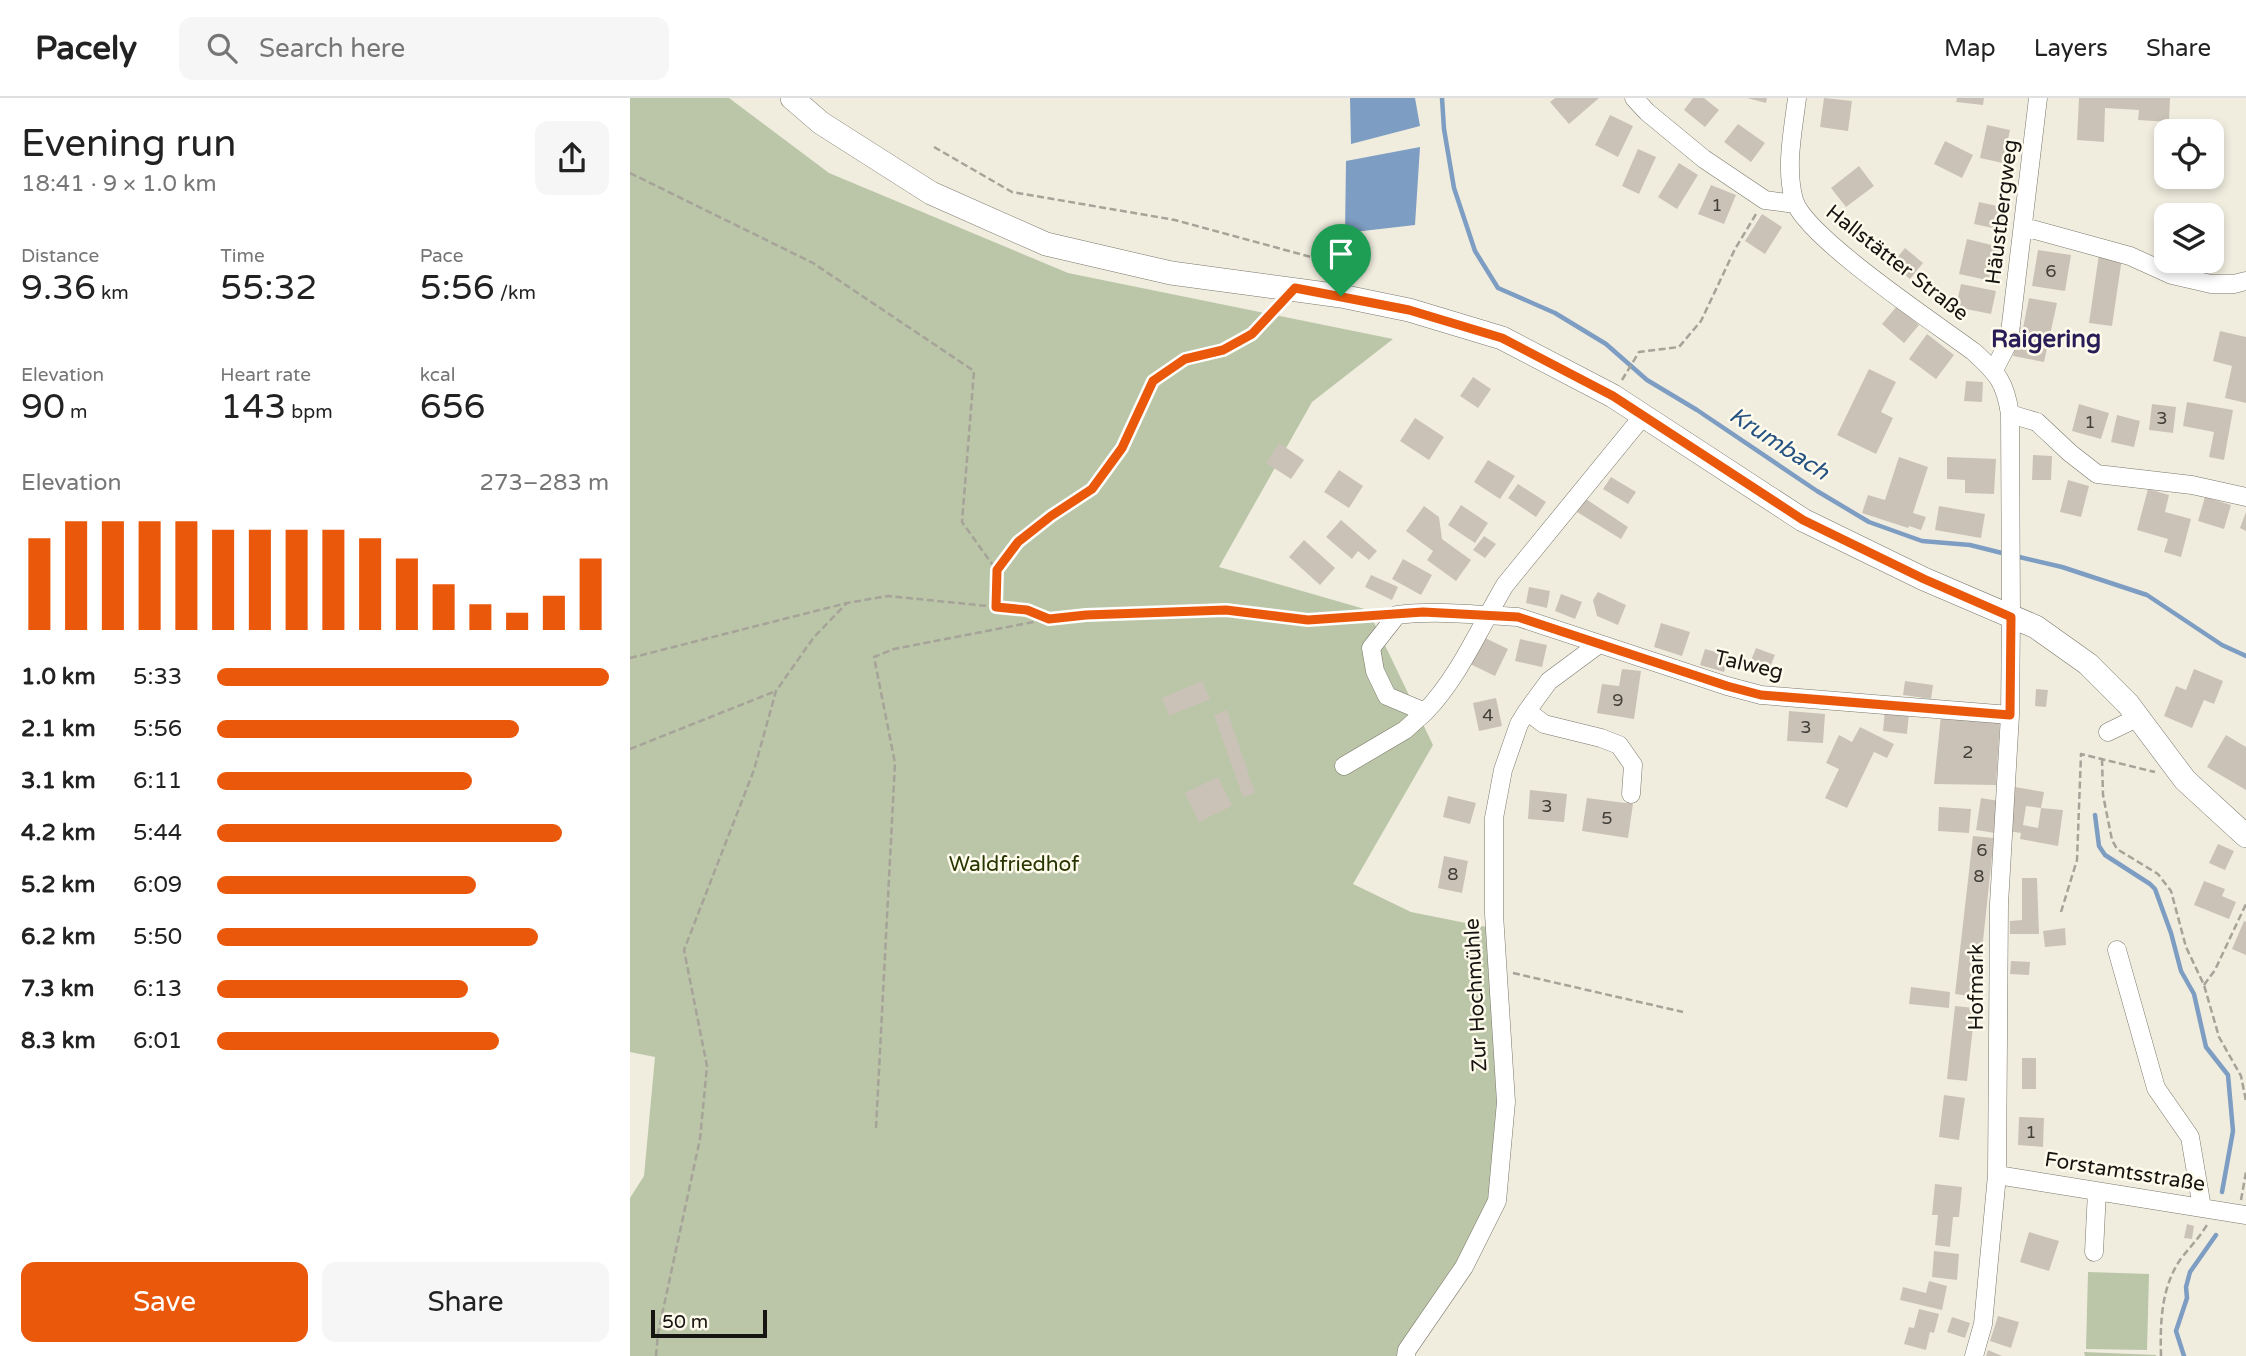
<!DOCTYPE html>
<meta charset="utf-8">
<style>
:root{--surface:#fff;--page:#f6f6f6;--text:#222;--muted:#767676;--line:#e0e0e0;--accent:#ea580c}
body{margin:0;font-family:"Varela Round",sans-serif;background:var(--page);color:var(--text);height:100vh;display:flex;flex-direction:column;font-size:26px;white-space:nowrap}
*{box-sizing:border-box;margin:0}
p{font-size:23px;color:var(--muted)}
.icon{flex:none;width:38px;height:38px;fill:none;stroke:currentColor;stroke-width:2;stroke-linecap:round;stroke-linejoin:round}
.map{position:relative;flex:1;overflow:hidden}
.sheet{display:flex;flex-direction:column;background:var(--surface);width:630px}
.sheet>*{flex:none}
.controls{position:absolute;left:1524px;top:21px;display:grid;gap:14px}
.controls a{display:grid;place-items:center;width:70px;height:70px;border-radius:14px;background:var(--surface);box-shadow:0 4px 10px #0003;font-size:35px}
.scale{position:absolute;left:21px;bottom:18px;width:116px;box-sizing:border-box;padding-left:7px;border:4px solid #161511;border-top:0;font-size:19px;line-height:24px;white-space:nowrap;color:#161511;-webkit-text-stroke:5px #fefaec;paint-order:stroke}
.pin{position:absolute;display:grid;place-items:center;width:60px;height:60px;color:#fff;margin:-72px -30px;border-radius:50% 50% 50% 0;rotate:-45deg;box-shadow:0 0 7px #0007}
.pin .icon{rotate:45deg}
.round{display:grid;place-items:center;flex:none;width:74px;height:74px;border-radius:14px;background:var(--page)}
.head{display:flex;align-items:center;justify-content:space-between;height:119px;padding:0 21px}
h1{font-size:38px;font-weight:600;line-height:52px}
.figures{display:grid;grid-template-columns:repeat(3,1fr);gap:10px;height:119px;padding:7px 21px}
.figures div{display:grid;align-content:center}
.figures b{font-size:35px;font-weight:600}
.figures small{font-size:19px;font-weight:400}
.figures p{font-size:19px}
.chart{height:196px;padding:14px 21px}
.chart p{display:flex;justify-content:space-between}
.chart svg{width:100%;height:126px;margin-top:7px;stroke:var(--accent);stroke-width:6}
.cta{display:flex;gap:14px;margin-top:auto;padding:14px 21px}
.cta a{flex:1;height:80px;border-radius:14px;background:var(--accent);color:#fff;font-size:28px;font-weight:600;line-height:80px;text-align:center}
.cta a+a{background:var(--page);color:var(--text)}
ul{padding:0 21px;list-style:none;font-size:23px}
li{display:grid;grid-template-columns:112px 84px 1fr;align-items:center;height:52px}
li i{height:18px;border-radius:9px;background:var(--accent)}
header{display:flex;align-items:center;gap:42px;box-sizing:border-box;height:98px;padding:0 35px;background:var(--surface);border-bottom:2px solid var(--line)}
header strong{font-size:33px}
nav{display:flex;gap:38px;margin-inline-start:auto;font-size:24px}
.search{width:490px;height:63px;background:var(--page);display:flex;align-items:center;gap:18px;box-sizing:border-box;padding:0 24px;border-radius:14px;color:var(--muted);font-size:26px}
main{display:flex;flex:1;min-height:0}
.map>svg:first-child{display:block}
.green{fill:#bac6a7}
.water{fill:#7e9dc2}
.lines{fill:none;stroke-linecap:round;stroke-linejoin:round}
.stream{stroke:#7e9dc2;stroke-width:4.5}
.building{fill:#cbc2b7}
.minor-casing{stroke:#7a776a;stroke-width:19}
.major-casing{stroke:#7a776a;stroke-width:24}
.path{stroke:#a6a399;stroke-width:2.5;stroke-dasharray:7 3.5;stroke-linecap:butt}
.minor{stroke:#fff;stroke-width:18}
.major{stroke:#fff;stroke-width:23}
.route-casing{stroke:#fff;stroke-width:14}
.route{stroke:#ea580c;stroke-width:9}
.labels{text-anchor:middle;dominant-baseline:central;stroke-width:5;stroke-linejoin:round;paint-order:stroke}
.number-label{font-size:18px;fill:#43403a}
.street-label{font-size:21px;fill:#161511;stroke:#fefaec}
.park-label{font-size:21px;fill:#273501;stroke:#fefaec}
.water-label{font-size:23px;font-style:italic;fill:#265282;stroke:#fefaec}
.quarter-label{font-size:24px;font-weight:bold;fill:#291d57;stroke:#fefaec}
</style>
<header>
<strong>Pacely</strong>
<div class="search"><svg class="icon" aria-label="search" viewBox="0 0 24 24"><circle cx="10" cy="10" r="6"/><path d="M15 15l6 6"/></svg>Search here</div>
<nav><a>Map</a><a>Layers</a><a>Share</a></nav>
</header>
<main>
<section class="sheet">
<div class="head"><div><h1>Evening run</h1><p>18:41 · 9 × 1.0 km</p></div><a class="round"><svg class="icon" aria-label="share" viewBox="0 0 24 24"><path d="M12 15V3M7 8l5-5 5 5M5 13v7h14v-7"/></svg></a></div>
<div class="figures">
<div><p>Distance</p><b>9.36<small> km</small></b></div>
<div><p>Time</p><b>55:32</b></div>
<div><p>Pace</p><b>5:56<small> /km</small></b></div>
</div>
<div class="figures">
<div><p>Elevation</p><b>90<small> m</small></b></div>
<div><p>Heart rate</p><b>143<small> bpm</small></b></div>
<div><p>kcal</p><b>656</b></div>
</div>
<div class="chart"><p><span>Elevation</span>273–283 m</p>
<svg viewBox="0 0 160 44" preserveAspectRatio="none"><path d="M5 44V12M15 44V6M25 44V6M35 44V6M45 44V6M55 44V9M65 44V9M75 44V9M85 44V9M95 44V12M105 44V19M115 44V28M125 44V35M135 44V38M145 44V32M155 44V19"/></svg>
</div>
<ul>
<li><b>1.0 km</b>5:33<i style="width:100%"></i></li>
<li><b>2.1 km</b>5:56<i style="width:77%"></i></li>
<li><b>3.1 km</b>6:11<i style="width:65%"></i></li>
<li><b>4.2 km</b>5:44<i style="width:88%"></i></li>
<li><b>5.2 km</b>6:09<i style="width:66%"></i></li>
<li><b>6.2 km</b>5:50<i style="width:82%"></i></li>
<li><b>7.3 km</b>6:13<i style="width:64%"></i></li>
<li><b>8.3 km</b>6:01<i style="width:72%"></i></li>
</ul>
<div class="cta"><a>Save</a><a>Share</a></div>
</section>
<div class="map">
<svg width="1616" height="1258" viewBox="0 0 1616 1258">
<rect width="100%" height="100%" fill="#f0eddf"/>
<path class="green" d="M0 0H99L199 75 438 175 763 241 682 304 589 469 738 512 803 647 723 786 781 814 856 829 876 1004 867 1103 776 1258H0V1100L14 1078 25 959 0 954Z
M1458 1174 1519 1176 1517 1252 1456 1251Z
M1454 1254 1526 1257V1258H1455Z"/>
<path class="water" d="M720 0H785L790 28 721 46Z
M790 49 785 127 715 135 716 63Z"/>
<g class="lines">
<path class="stream" d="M812 0 814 31 824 90 845 153 868 190 925 215 976 246 1017 282 1067 312 1187 393 1239 424 1292 443 1340 447 1376 456
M1385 458 1432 469 1517 497 1592 547 1616 558
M1465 717 1469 748 1475 757 1520 786 1525 791 1541 835 1551 873 1564 896 1576 949 1598 977 1603 1033 1592 1094
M1554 1258 1546 1233 1557 1200 1556 1189 1560 1174 1586 1137"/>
</g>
<path class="building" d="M925 0H969L939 26 920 4Z
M1063 0H1074L1089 12 1075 29 1054 12Z
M1117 0H1137L1136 5Z
M1194 0 1222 3 1218 33 1190 29Z
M1327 0H1354L1353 7 1326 4Z
M1449 0H1540L1539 24 1508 22 1509 12 1475 10 1474 44 1447 42Z
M980 17 1003 28 988 59 965 47Z
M1108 26 1135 45 1121 64 1094 44Z
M1357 27 1380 32 1373 65 1350 60Z
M1315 43 1343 57 1332 80 1304 66Z
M1008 51 1026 59 1009 96 992 88Z
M1049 65 1068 77 1047 111 1028 99Z
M1229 68 1244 88 1216 109 1201 90Z
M1081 87 1106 97 1094 126 1068 116Z
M1349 104 1376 110 1372 132 1344 126Z
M1132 116 1152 129 1135 156 1115 143Z
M1337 141 1374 150 1366 184 1329 176Z
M1275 150 1293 165 1280 181 1262 166Z
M1408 152 1441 157 1435 193 1402 188Z
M1469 156 1492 160 1482 228 1459 225Z
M1331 186 1366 193 1361 216 1326 209Z
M1399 200 1427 205 1414 264 1383 258 1389 229 1393 230Z
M1267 208 1289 227 1274 245 1252 226Z
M1590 233 1616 239V305L1595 300 1602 268 1583 263Z
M1297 236 1324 257 1306 281 1279 261Z
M1239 271 1266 284 1251 314 1263 320 1246 356 1207 337Z
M843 279 861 291 848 310 830 298Z
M1336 283 1353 284 1352 304 1334 303Z
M1557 304 1603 312 1594 362 1579 359 1584 334 1553 328Z
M1449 306 1479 315 1471 341 1442 333Z
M1522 306 1546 309 1543 335 1519 332Z
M1487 317 1510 323 1504 349 1481 344Z
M785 320 814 339 799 362 770 343Z
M649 345 674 362 661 381 636 365Z
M1403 357 1422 358 1421 382H1402Z
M1269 359 1298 369 1283 415 1296 419 1291 432 1279 428 1278 430 1232 415 1238 397 1255 402Z
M1317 359 1366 361 1364 396 1335 395V382L1317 381Z
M858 362 885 378 870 401 844 384Z
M709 372 733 388 719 410 694 394Z
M981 379 1006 394 998 406 973 391Z
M1438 382 1459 388 1451 419 1430 414Z
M888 386 916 404 906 419 878 400Z
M1518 391 1539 397 1535 414 1561 421 1551 459 1534 454 1538 441 1507 432Z
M1575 399 1601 407 1594 431 1568 423Z
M956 401 998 429 991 441 947 414Z
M831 407 858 425 845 445 818 427Z
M794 408 809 419 812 441 841 462 826 483 797 462 803 453 776 433Z
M1309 408 1355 416 1351 440 1305 432Z
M1616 414V433L1610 430Z
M711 422 747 453 739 462 728 453 722 461 696 439Z
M854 438 866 446 855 460 843 452Z
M674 442 705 470 690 487 659 459Z
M773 461 802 477 791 497 762 481Z
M741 477 768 489 762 502 735 489Z
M899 489 920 493 917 510 896 505Z
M968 494 996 507 988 527 967 518 963 502Z
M931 496 952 504 945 521 925 513Z
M1031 525 1060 534 1052 558 1024 549Z
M851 538 878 551 865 578 838 565Z
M890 541 917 547 912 569 885 563Z
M1126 550 1145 557 1137 577 1118 570Z
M1075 551 1099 558 1094 574 1070 567Z
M992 571 1011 573 1004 621 967 615 972 586 989 588Z
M1564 571 1593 583 1584 606 1574 602 1562 630 1534 618 1546 588 1556 592Z
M572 583 580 601 539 618 532 600Z
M1275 583 1303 587 1301 601 1273 597Z
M1406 591 1418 592 1416 609 1405 608Z
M866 600 872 628 849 633 843 605Z
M1255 611 1279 614 1277 636 1253 633Z
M597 612 625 695 613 699 584 617Z
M1159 613 1195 616 1193 645 1157 643Z
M1311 617 1370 622 1366 687 1304 686Z
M1230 629 1264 646 1257 660 1244 654 1217 710 1195 700 1209 671 1196 665 1209 637 1222 644Z
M1596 637 1616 649V692L1577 669Z
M588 679 602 708 569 724 555 695Z
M1385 689 1414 694 1411 710 1396 708 1393 727 1408 730 1411 710 1433 712 1428 748 1390 741 1391 735 1378 733Z
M900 692 937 696 934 724 898 721Z
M818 698 846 705 840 726 813 719Z
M957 700 1003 706 998 740 952 733Z
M1351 700 1369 703 1365 735 1346 732Z
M1309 709 1341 711 1339 735 1308 733Z
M1343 738 1364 740 1347 899 1325 896Z
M1588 746 1604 753 1595 772 1579 765Z
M814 758 838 763 832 795 808 790Z
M1392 780H1407L1409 836H1380V823L1392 822Z
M1574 783 1595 791 1592 798 1606 804 1599 821 1564 807Z
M1614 823 1616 824V857L1602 851Z
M1435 830 1436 847 1415 849 1413 833Z
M1381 863 1400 864 1399 877 1380 876Z
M1281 889 1320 894 1319 910 1279 906Z
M1325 908 1345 910 1337 983 1317 981Z
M1392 960H1406V991H1392Z
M1314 997 1335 1000 1329 1042 1309 1039Z
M1389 1019 1414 1020 1413 1049 1388 1047Z
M1305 1086 1332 1089 1329 1119H1323L1320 1149 1305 1147 1308 1117H1302Z
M1557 1126 1564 1128 1562 1141 1554 1140Z
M1399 1134 1429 1143 1419 1173 1390 1164Z
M1304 1153 1329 1156 1327 1182 1302 1179Z
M1299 1183 1317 1188 1312 1212 1270 1202 1273 1189 1296 1195Z
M1289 1211 1309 1216 1304 1235 1300 1234 1296 1252 1274 1246 1279 1229 1284 1230Z
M1368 1218 1389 1224 1381 1250 1360 1243Z
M1322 1219 1340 1225 1335 1240 1317 1234Z
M1358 1252 1372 1258H1356Z"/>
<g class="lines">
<defs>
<path id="minor" d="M1004 0 1017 14 1074 61 1135 102 1165 106
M1167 0C1163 33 1155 69 1164 102 1175 139 1308 227 1344 254 1368 276 1375 284 1380 316L1381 519 1380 617 1369 806 1367 1077 1353 1226 1344 1258
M1394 129 1500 158 1542 177 1581 186H1604L1616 183
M1364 272 1379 243 1408 0
M1380 316 1407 324 1440 355 1467 376 1562 387 1616 399
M1013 318 875 487C850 529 829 579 795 614L757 598 745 573 741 550 767 517C807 512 848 517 888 519L1097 588 1131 597 1380 617
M897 613 914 626 971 640 989 647 1003 667 1001 696
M1478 634 1507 620
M714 668 775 632 795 614
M1487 852 1526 990 1560 1039 1572 1110
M1367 1077 1616 1117
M1464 1154 1467 1093
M776 1258 777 1252 834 1169 867 1103 876 1004 864 816V720L873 672 889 626 897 613 919 583 969 546"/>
<path id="major" d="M162 0 191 25 301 95 416 146 541 175 711 198 779 212 872 240 983 298 1173 422 1294 481 1406 529 1458 566 1498 606 1555 682 1616 738"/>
</defs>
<use href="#minor" class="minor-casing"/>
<use href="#major" class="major-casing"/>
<path class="path" d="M304 49 382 94 545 122 692 162 699 176
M0 75 183 165 344 273 332 424 367 473
M992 282 1009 254 1049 249 1071 223 1105 151 1126 116
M366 514 367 473 389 444 421 418 462 391 492 350 523 283 555 261 593 252 622 236 648 209
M0 560 217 505 258 498 397 512 417 521
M0 651 146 593
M1472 661 1473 697 1482 742 1487 751 1528 776 1541 793 1556 849 1574 887 1589 939 1611 978 1616 1003
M1431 814 1447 762 1451 656 1525 674
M883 875 1053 914
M1574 887 1585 872 1616 806
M246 1030 265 665 244 559 264 551 419 521 456 517 596 512 678 522 746 518
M1611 1102 1616 1074
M26 1258 28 1235 70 1041 77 968 54 852 124 672 146 593 184 539 217 505
M1531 1258C1530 1226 1531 1190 1550 1162 1559 1150 1569 1140 1577 1127"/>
<use href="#minor" class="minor"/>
<use href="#major" class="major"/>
</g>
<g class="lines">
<defs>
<path id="route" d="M665 190 779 212 872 240 983 298 1173 422 1294 481 1381 519 1380 617 1131 597 1097 588 888 519 793 514 678 522 596 512 456 517 419 521 397 512 366 509 367 472 388 444 421 418 462 391 492 350 523 283 555 261 593 252 622 236Z"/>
</defs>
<use href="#route" class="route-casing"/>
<use href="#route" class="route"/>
</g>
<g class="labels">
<g class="number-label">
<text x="1087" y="107">1</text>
<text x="1421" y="173">6</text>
<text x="1532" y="320">3</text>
<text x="1460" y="324">1</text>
<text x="988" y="602">9</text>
<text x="858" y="617">4</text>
<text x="1176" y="629">3</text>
<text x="1338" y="654">2</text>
<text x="917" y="708">3</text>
<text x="977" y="720">5</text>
<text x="1352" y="752">6</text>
<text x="823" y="776">8</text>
<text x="1349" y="778">8</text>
<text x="1401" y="1034">1</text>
</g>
<g class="street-label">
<text transform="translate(1372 114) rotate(-83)">Häustbergweg</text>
<text transform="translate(1267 165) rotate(38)">Hallstätter Straße</text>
<text transform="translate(1119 567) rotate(13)">Talweg</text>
<text transform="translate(1346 889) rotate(-90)">Hofmark</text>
<text transform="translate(846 897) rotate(-93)">Zur Hochmühle</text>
<text transform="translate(1495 1074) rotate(9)">Forstamtsstraße</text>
</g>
<g class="park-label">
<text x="384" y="766">Waldfriedhof</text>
</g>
<g class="water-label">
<text transform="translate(1149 346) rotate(33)">Krumbach</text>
</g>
<g class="quarter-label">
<text x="1416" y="241">Raigering</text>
</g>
</g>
</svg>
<div class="controls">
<a><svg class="icon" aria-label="locate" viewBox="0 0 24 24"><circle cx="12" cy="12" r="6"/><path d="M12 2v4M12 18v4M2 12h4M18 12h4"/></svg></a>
<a><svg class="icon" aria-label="layers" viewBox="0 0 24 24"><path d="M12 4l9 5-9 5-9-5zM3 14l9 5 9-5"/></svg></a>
</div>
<div class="scale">50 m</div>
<div class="pin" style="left:711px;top:198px;background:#1e9e55"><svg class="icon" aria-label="arrive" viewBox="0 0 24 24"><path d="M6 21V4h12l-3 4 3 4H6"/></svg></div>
</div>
</main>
